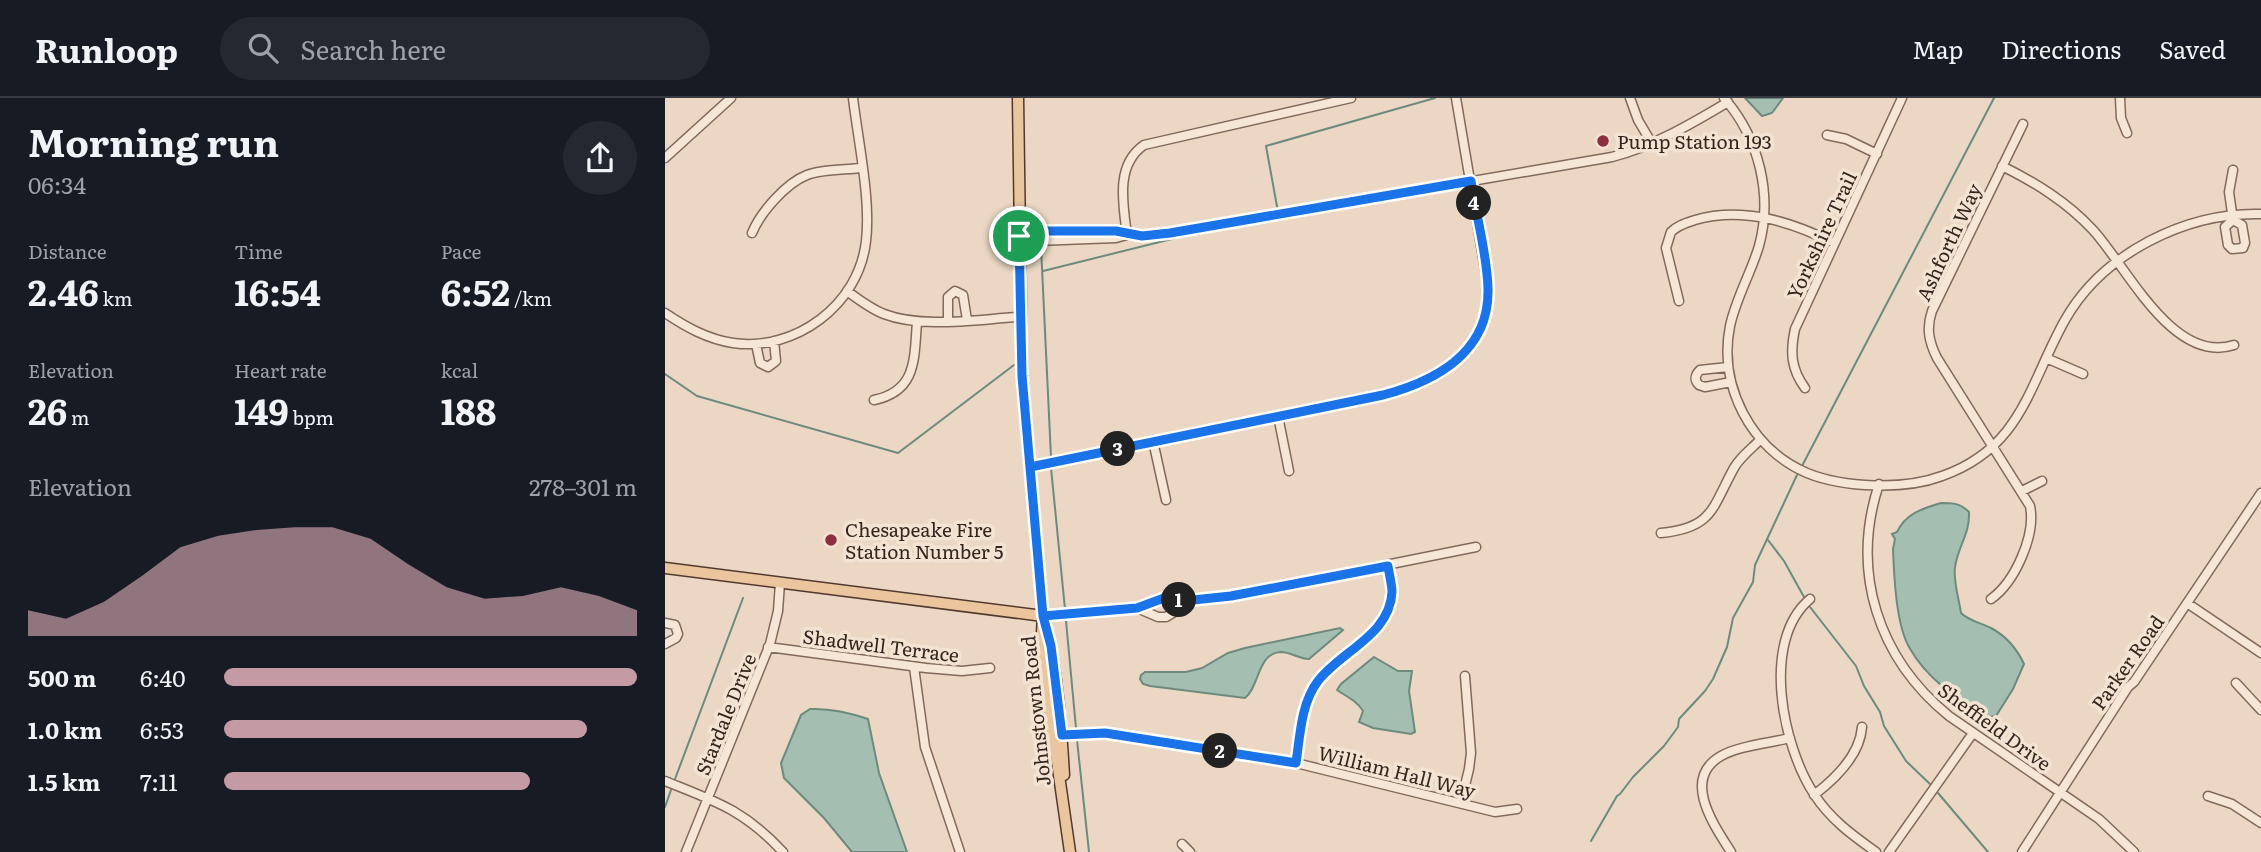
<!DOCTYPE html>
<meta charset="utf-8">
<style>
:root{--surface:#171b24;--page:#242831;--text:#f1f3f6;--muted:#9ea1a6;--line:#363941;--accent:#c49ba5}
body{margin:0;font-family:Literata,serif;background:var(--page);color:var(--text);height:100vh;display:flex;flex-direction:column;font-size:26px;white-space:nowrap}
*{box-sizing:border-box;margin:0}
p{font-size:23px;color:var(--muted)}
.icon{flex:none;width:38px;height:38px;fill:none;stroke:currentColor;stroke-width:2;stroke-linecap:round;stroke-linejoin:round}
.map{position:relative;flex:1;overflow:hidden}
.sheet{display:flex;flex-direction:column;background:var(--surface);width:665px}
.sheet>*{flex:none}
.pin{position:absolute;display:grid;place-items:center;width:60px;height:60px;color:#fff;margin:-30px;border:4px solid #fff;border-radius:50%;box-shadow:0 2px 7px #0007}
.km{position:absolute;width:35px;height:35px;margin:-18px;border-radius:50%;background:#222;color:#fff;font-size:19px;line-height:35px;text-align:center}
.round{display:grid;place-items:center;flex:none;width:74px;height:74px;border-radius:37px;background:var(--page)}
.overview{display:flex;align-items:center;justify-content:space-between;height:119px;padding:0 28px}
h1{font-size:38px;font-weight:700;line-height:52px}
.figures{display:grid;grid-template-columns:repeat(3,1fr);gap:10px;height:119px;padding:7px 28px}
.figures div{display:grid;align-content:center}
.figures b{font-size:35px;font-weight:700}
.figures small{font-size:19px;font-weight:400}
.figures p{font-size:19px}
.chart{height:196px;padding:14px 28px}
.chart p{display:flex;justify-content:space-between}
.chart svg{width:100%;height:126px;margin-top:7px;fill:var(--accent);opacity:.7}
ul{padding:0 28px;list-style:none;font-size:23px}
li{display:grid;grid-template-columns:112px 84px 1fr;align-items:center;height:52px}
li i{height:18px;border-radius:9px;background:var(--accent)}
header{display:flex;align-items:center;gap:42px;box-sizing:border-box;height:98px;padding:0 35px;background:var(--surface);border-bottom:2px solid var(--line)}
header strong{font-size:33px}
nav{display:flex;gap:38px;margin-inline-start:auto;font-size:24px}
.search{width:490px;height:63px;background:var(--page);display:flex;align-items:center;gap:18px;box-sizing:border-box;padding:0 24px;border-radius:38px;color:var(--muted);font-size:26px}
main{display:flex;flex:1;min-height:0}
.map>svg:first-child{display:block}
.water{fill:#a5beb2;stroke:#6c8b7e;stroke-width:2}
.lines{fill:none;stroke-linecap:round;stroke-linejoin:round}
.stream{stroke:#6c8b7e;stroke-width:2}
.minor-casing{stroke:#83695b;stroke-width:11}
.major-casing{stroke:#51392f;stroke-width:13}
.minor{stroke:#f6e6d5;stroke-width:8}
.major{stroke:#ebc59d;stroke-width:10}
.route-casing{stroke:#fff;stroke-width:14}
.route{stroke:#1a73e8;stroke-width:9}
.poi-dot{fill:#8e2f41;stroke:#f3e3d2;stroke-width:2.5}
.labels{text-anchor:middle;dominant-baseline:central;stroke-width:7;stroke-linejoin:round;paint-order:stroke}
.poi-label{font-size:19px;fill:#34251e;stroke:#f3e3d2;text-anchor:start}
.street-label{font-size:19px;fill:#34251e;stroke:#f3e3d2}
</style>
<header>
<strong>Runloop</strong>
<div class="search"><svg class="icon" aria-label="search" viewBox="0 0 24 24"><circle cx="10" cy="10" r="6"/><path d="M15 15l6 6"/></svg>Search here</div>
<nav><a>Map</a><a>Directions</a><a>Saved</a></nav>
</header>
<main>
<section class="sheet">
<div class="overview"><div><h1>Morning run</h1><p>06:34</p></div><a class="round"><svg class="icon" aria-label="share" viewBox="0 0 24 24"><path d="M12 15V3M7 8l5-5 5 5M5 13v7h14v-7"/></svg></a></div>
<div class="figures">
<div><p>Distance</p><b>2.46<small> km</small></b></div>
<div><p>Time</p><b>16:54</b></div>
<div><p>Pace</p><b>6:52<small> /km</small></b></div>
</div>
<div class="figures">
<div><p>Elevation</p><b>26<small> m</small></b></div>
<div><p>Heart rate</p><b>149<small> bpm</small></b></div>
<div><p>kcal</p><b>188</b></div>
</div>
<div class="chart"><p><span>Elevation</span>278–301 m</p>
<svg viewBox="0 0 160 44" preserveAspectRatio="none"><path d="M0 44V35L10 38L20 32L30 23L40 13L50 9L60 7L70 6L80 6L90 10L100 19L110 27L120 31L130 30L140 27L150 30L160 35V44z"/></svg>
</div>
<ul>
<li><b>500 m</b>6:40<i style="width:100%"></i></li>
<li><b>1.0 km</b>6:53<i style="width:88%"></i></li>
<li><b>1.5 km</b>7:11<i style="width:74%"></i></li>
</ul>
</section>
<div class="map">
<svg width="1596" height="754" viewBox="0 0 1596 754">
<rect width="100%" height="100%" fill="#ebd7c3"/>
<path class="water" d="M1080 0H1118L1107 15 1097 18Z
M1276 405C1288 405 1295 405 1304 414 1305 436 1293 448 1290 469 1288 483 1294 501 1296 515 1304 523 1316 525 1326 530 1341 538 1352 551 1359 566L1348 591 1331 618 1321 619C1292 601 1261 580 1244 549 1231 526 1229 478 1228 451L1230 441 1227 436 1232 434C1241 415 1257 411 1276 405Z
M675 530 678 532 644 561C634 561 626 554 616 554 592 555 595 588 580 600L485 588 478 586 475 581 476 577 480 574H521L537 570 563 555 580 550Z
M709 559 733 573H747L744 593 750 634 746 636 708 630 694 624 698 613C691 602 682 599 672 592L676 586Z
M145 611C166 610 183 614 203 621L214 675 242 754H187L159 720 119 680 116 665 136 617Z"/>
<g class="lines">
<path class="stream" d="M613 114 601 48 770 0
M376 149 386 359
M378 173 535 134
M0 276 32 298 233 355 349 267
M1137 368 1329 0
M386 370 400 511
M1103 442 1119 463 1139 499
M1145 509 1191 568 1199 588 1215 614 1219 628 1241 663 1266 687
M401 523 411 630
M412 642 424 754
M10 681 78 500
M1273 695 1323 754
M0 709 6 692
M926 743 952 698 955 696 968 679 999 648 1013 629 1014 621 1040 593 1048 581 1062 549 1068 520 1088 484 1090 467 1132 377"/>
<defs>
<path id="minor" d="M965 0 973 22 986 44
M1059 0C1094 40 1108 97 1094 148 1086 175 1071 200 1065 228 1053 288 1086 351 1142 375 1179 390 1240 392 1277 378 1357 350 1364 286 1400 222 1438 155 1521 114 1596 116
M1455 0 1456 20 1462 35
M1162 37 1181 41 1212 56
M0 60 66 0
M1337 68C1371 85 1402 104 1428 132 1462 169 1508 267 1569 247
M1568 122 1577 127 1580 145 1578 150 1567 151 1563 147 1560 129 1568 122 1564 94 1568 72
M87 135C95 115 121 85 142 77 158 71 179 72 196 70
M462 137C458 106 450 67 479 47L686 0
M366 138 371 133H451L477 138 505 135 947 59C987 49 1028 25 1063 4
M368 141 371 143 451 140 462 137
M182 193C194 202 206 211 219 216 258 231 314 221 355 219
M1014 203 1001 150 1006 134C1013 127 1021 125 1030 122 1078 108 1127 124 1169 145
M0 215C21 229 42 241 68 245 130 254 194 207 201 143 206 102 193 42 188 0
M283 223V199L290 193 298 197 302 222
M91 246 95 265 103 269 111 263 109 243
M1381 260 1418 276
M1063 269 1035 272C1030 277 1029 282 1034 287L1040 289 1066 284
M1140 290C1126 271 1125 254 1130 231L1237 0
M209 302C252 293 249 261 252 224
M613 318 624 373
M488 343 501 402
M365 369 718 297C775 282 822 255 823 189L791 0
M1214 386C1185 474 1213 560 1284 618L1434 721 1469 754
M1357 393 1377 383
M996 435C1048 430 1047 410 1069 370 1075 359 1086 351 1095 342
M1145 501C1095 543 1118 649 1149 696 1165 721 1187 737 1211 754
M1326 501C1350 484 1371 437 1365 408L1272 260C1264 244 1261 230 1267 213L1358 26
M1522 505 1596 555
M472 510 493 519H501L526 504
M378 518 472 510 499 500 528 502 566 498 811 449
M0 525 10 527 13 536 11 540 0 546
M103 549 261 570 297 573 325 570
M249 569 260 649 295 754
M1571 585 1596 612
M397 637 440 635 631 665 830 714 852 711
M631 665C635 638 636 605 653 583 676 553 725 537 727 494 727 486 724 476 723 468
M0 683C52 704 79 712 118 754
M1149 697C1170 681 1195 657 1197 629
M1543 698 1567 706 1596 725
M796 704 804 671 806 655 800 578
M517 746 525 754
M21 754 105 546 113 513 115 485
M1066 754C1049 727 1016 681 1056 658 1073 648 1105 645 1125 640
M1224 754 1308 635
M1357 754 1463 589 1469 584 1596 395"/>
<path id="major" d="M353 0 357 278 378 518 376 552 405 754
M356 160 363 148 371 143
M0 470 378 518
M381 529C393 577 396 628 399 677"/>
</defs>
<use href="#minor" class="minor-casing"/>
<use href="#major" class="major-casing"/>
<use href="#minor" class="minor"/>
<use href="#major" class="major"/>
</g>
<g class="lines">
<defs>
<path id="route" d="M354 138 357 278 378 518 472 510 499 500 528 502 566 498 723 468C724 476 727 486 727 494 725 537 676 553 653 583 636 605 635 638 631 665L440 635 397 637 386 548 378 518 365 369 718 297C771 283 825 254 823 190 822 155 811 118 806 83L505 135 477 138 451 133H371L366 138H354"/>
</defs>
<use href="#route" class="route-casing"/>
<use href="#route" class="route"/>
</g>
<g class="poi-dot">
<circle cx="938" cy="43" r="7"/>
<circle cx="166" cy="442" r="7"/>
</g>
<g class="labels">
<g class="poi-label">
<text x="952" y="43">Pump Station 193</text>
<text x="180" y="431">Chesapeake Fire<tspan x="180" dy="22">Station Number 5</tspan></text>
</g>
<g class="street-label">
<text transform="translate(1156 137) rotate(-65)">Yorkshire Trail</text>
<text transform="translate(1283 144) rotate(-65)">Ashforth Way</text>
<text transform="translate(216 547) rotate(7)">Shadwell Terrace</text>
<text transform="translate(1462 564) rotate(-55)">Parker Road</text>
<text transform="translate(370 613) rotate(-96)">Johnstown Road</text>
<text transform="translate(60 616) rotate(-68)">Stardale Drive</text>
<text transform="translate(1330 628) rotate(36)">Sheffield Drive</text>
<text transform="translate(732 673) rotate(14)">William Hall Way</text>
</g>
</g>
</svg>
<div class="pin" style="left:354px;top:138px;background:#1e9e55"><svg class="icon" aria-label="arrive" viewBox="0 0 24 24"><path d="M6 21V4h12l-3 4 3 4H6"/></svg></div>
<b class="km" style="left:514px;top:502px">1</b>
<b class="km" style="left:555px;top:653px">2</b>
<b class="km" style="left:453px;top:351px">3</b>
<b class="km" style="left:809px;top:105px">4</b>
</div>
</main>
